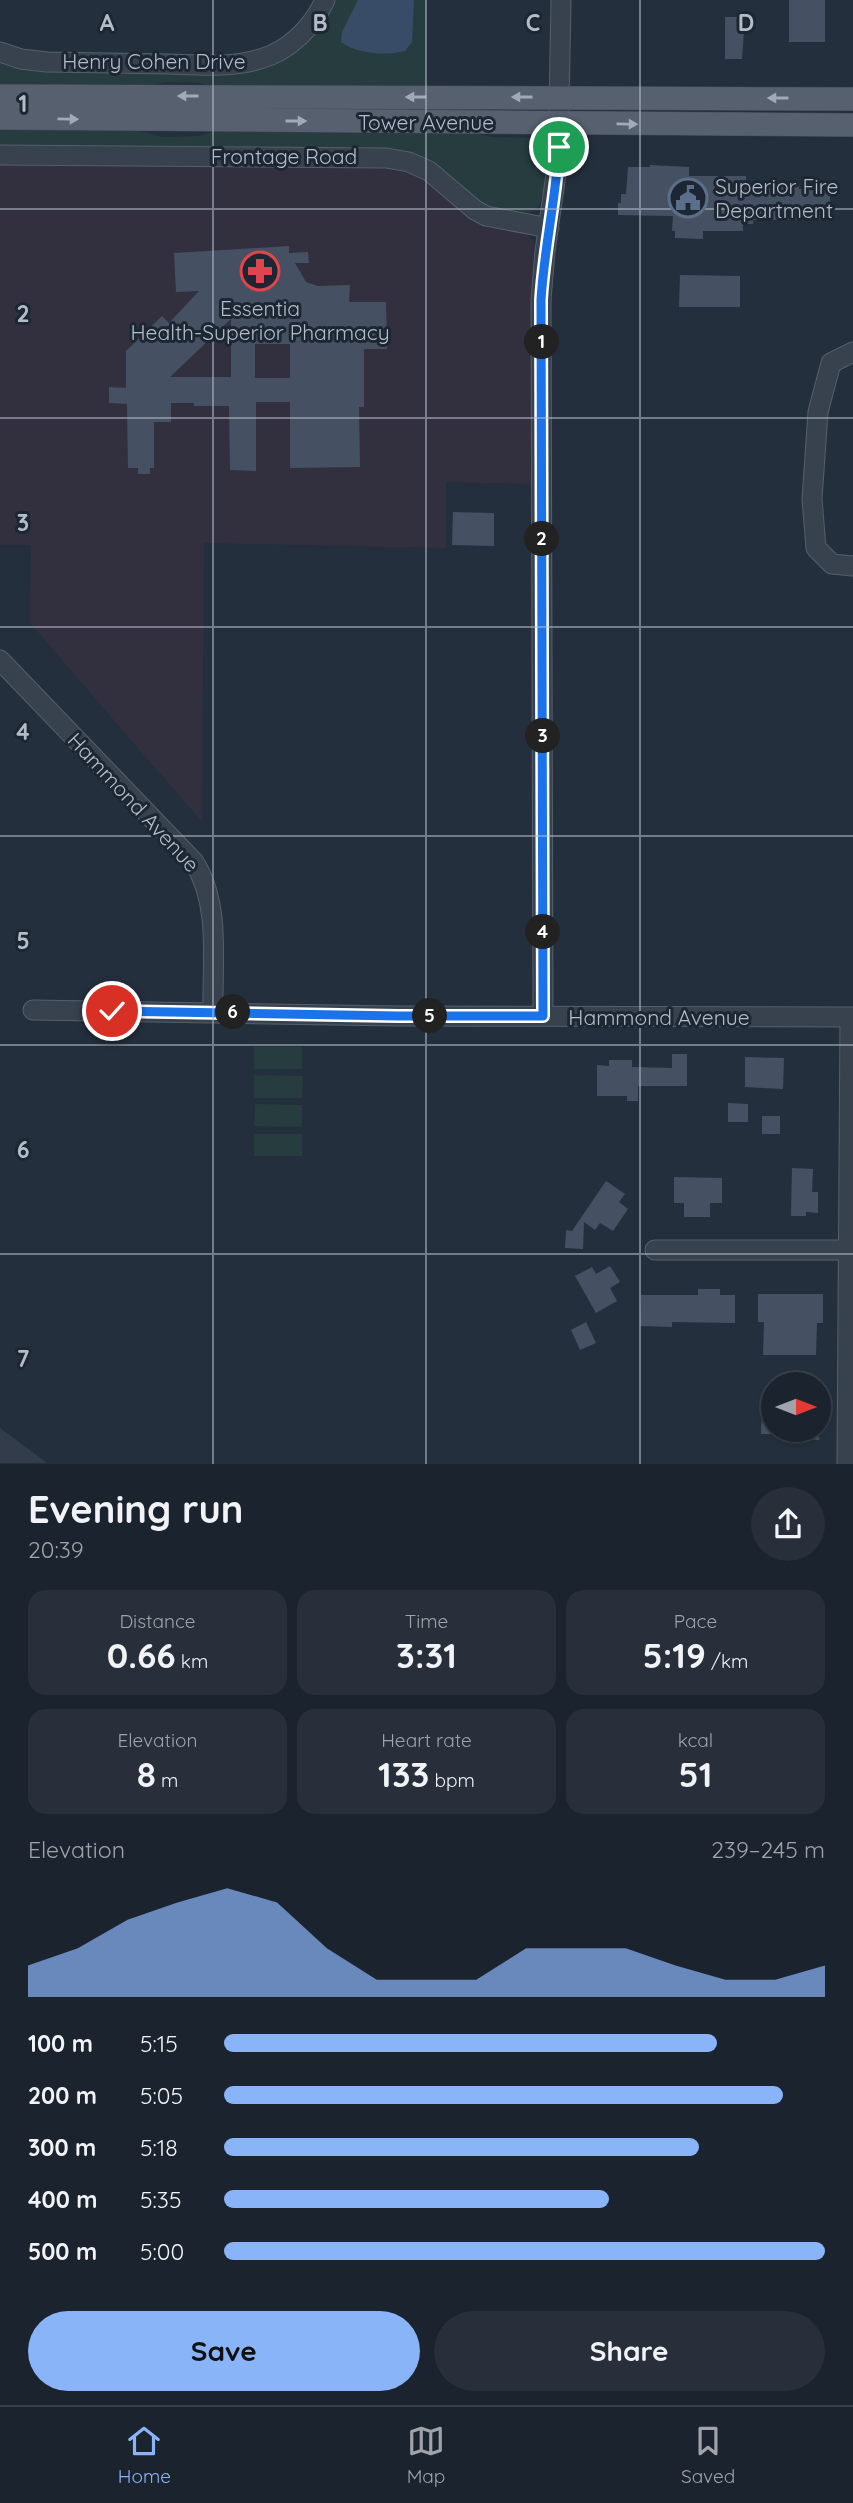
<!DOCTYPE html>
<meta charset="utf-8">
<style>
:root{--surface:#1b232e;--page:#282f3a;--text:#f1f3f6;--muted:#a0a4aa;--line:#39404a;--accent:#8ab4f8}
body{margin:0;font-family:Quicksand,sans-serif;background:var(--page);color:var(--text);height:100vh;display:flex;flex-direction:column;font-size:26px;white-space:nowrap}
*{box-sizing:border-box;margin:0}
p{font-size:23px;color:var(--muted)}
.icon{flex:none;width:38px;height:38px;fill:none;stroke:currentColor;stroke-width:2;stroke-linecap:round;stroke-linejoin:round}
.map{position:relative;height:1464px;overflow:hidden}
.sheet{display:flex;flex-direction:column;background:var(--surface);flex:1}
.sheet>*{flex:none}
.needle{width:46px;rotate:90deg}
.tools{position:absolute;left:761px;top:1372px;display:grid;gap:14px}
.tools a{display:grid;place-items:center;width:70px;height:70px;border-radius:50%;background:var(--surface);box-shadow:0 2px 5px #0004,0 0 0 2px var(--line);font-size:35px}
.pin{position:absolute;display:grid;place-items:center;width:60px;height:60px;color:#fff;margin:-30px;border:4px solid #fff;border-radius:50%;box-shadow:0 2px 7px #0007}
.km{position:absolute;width:35px;height:35px;margin:-18px;border-radius:50%;background:#222;color:#fff;font-size:19px;line-height:35px;text-align:center}
.round{display:grid;place-items:center;flex:none;width:74px;height:74px;border-radius:37px;background:var(--page)}
.overview{display:flex;align-items:center;justify-content:space-between;height:119px;padding:0 28px}
h1{font-size:38px;font-weight:700;line-height:52px}
.figures{display:grid;grid-template-columns:repeat(3,1fr);gap:10px;height:119px;padding:7px 28px}
.figures div{display:grid;align-content:center;border-radius:18px;background:var(--page);text-align:center}
.figures b{font-size:35px;font-weight:700}
.figures small{font-size:19px;font-weight:400}
.figures p{font-size:19px}
.chart{height:196px;padding:14px 28px}
.chart p{display:flex;justify-content:space-between}
.chart svg{width:100%;height:126px;margin-top:7px;fill:var(--accent);opacity:.7}
.primary-button{display:flex;gap:14px;margin-top:auto;padding:14px 28px}
.primary-button a{flex:1;height:80px;border-radius:42px;background:var(--accent);color:#111;font-size:28px;font-weight:700;line-height:80px;text-align:center}
.primary-button a+a{background:var(--page);color:var(--text)}
ul{padding:0 28px;list-style:none;font-size:23px}
li{display:grid;grid-template-columns:112px 84px 1fr;align-items:center;height:52px}
li i{height:18px;border-radius:9px;background:var(--accent)}
.tab-bar{display:flex;justify-content:space-around;align-items:center;height:98px;border-top:2px solid var(--line);background:var(--surface);font-size:19px;color:var(--muted)}
.tab-bar a{display:grid;justify-items:center;gap:4px}
.tab-bar .selected{color:var(--accent)}
.map>svg:first-child{display:block}
.medical{fill:#32303f}
.airport{fill:#323c4b}
.green{fill:#263c3f}
.water{fill:#394c67}
.building{fill:#455162;fill-rule:evenodd}
.lines{fill:none;stroke-linecap:round;stroke-linejoin:round}
.minor-casing{stroke:#565f6c;stroke-width:21}
.major-casing{stroke:#414a57;stroke-width:24}
.minor{stroke:#38414e;stroke-width:19}
.major{stroke:#56606e;stroke-width:23}
.oneway{fill:#a1aab7}
.route-casing{stroke:#fff;stroke-width:14}
.route{stroke:#1a73e8;stroke-width:9}
.grid{fill:none;stroke:#b4bcc9;stroke-width:2;stroke-opacity:0.55}
.labels{text-anchor:middle;dominant-baseline:central;stroke-width:6;stroke-linejoin:round;paint-order:stroke}
.street-label{font-size:21px;fill:#b4bcc9;stroke:#1d2633}
.poi-label{font-size:21px;fill:#b4bcc9;stroke:#1d2633;text-anchor:start}
.grid-label{font-size:23px;text-anchor:middle;font-weight:bold;fill:#b4bcc9;stroke:#1d2633;stroke-width:6;stroke-linejoin:round;paint-order:stroke}
</style>
<div class="map">
<svg width="853" height="1464" viewBox="0 0 853 1464">
<rect width="100%" height="100%" fill="#242f3e"/>
<path class="medical" d="M0 164 380 165 414 173 525 232 534 242 531 327 532 484 446 482V548L204 543 202 822 30 623 31 545H0Z"/>
<path class="airport" d="M0 1428 47 1463H0Z"/>
<path class="green" d="M334 0H426V90L220 88 199 83 167 82 138 87 0 88V61L242 70Z
M0 129 135 130 163 137 199 136 219 130 464 132 493 137 531 138C538 142 543 146 545 154 547 163 544 200 538 207 533 214 521 213 513 212 478 210 469 190 445 171 431 160 413 153 396 150L0 146Z
M254 1047H302V1069H254Z
M254 1075 303 1076 302 1098H254Z
M255 1104 302 1105V1127L254 1126Z
M254 1134H302V1156H254Z"/>
<path class="water" d="M358 0H414L412 42 405 51C386 56 357 54 341 42L342 32Z"/>
<path class="building" d="M789 0H825V42H789Z
M725 17H745L742 59H725Z
M650 165 689 167V176H746V187L799 185V189L830 188V219L753 220V224H743V231H703V239L675 238V231H672L673 216 618 215V203H621V194H626L628 167H650Z
M289 246V253L308 252 309 263H295L306 282 318 286 350 285 349 302H386L387 349H364V407H359L360 467 290 468V402H256V471L230 470 229 406H194V403H171V422H154V468H150V474H138V468H128L127 404 109 403V387L126 388V351L162 316 169 323 199 291 176 292 174 253ZM231 319V377H170ZM255 344H290V378H255Z
M680 275 740 276V307H679Z
M453 512 494 513V546L452 545Z
M672 1054H687V1086H638V1101H627V1096H597V1065L609 1066V1060H632V1067L672 1068Z
M745 1057 784 1058 783 1089 745 1087Z
M728 1103 748 1104V1122H728Z
M762 1116H780V1134H762Z
M792 1168 813 1169 812 1192H818V1213L806 1212V1216H791Z
M674 1177 722 1178V1203H710V1217H684V1203H674Z
M606 1181 625 1194 619 1202 628 1209 613 1231 600 1223 595 1230 584 1222 583 1249 565 1248 566 1230 572 1231Z
M610 1266 620 1282 610 1288 617 1301 596 1313 575 1276 592 1267 596 1274Z
M698 1289H720V1295H735V1323L672 1322V1327L640 1326 641 1295H698Z
M758 1294H823V1323H817L816 1355H763L764 1322H758Z
M586 1322 596 1343 580 1350 571 1330Z
M762 1402H774V1434H761Z
M786 1430H819V1440L786 1439Z"/>
<g class="lines">
<defs>
<path id="minor" d="M0 52 21 59 47 62C88 63 129 63 170 64 199 65 232 68 260 59 289 51 313 27 325 0
M0 155 386 158 409 162 429 171 475 210 486 216 549 228
M853 352 831 363 818 412 812 499 816 548 832 564 853 566
M0 660 194 862C221 905 212 962 213 1012
M33 1010 398 1016 853 1017
M543 1016 541 300 545 251 558 160 561 0
M655 1250H853
M847 1464 850 1017"/>
<path id="major" d="M0 96 853 99
M0 118 853 125"/>
</defs>
<use href="#minor" class="minor-casing"/>
<use href="#major" class="major-casing"/>
<use href="#minor" class="minor"/>
<use href="#major" class="major"/>
</g>
<defs><path id="oneway-solid" d="M-6-.8H1V-3.2L6.5 0L1 3.2V.8H-6Z" transform="scale(1.75)"/></defs>
<g class="oneway">
<use href="#oneway-solid" transform="translate(188 96) rotate(-180)"/>
<use href="#oneway-solid" transform="translate(416 97) rotate(-180)"/>
<use href="#oneway-solid" transform="translate(522 97) rotate(-180)"/>
<use href="#oneway-solid" transform="translate(778 98) rotate(-180)"/>
<use href="#oneway-solid" transform="translate(68 119) rotate(1)"/>
<use href="#oneway-solid" transform="translate(296 121)"/>
<use href="#oneway-solid" transform="translate(627 124) rotate(1)"/>
</g>
<g class="lines">
<defs>
<path id="route" d="M112 1011 398 1016H543L541 300C544 249 556 198 559 147"/>
</defs>
<use href="#route" class="route-casing"/>
<use href="#route" class="route"/>
</g>
<path class="grid" d="M213 0V1464M426 0V1464M640 0V1464M0 209H853M0 418H853M0 627H853M0 836H853M0 1045H853M0 1254H853"/>
<defs>
<symbol id="civic-ring" viewBox="-11 -11 22 22"><circle r="9.5" fill="#1d2633" stroke="#5c6f8a" stroke-width="1.5"/><path d="M-.6-6.5H3V-4.5H.6V-3L4-1V1h2V6H-6V1h2V-1L-.6-3ZM-1.2 2.5V6h2.4V2.5Z" fill="#5c6f8a"/></symbol>
<symbol id="pharmacy-ring" viewBox="-11 -11 22 22"><circle r="9.5" fill="#1d2633" stroke="#e0444e" stroke-width="1.5"/><path d="M-2-6h4v4h4v4h-4v4h-4v-4h-4v-4h4Z" fill="#e0444e"/></symbol>
</defs>
<g fill-rule="evenodd">
<use href="#civic-ring" x="666" y="176" width="44" height="44"/>
<use href="#pharmacy-ring" x="238" y="249" width="44" height="44"/>
</g>
<g class="labels">
<g class="street-label">
<text x="154" y="61">Henry Cohen Drive</text>
<text x="426" y="122">Tower Avenue</text>
<text x="284" y="156">Frontage Road</text>
<text transform="translate(134 802) rotate(47)">Hammond Avenue</text>
<text x="659" y="1017">Hammond Avenue</text>
</g>
<g class="poi-label">
<text x="715" y="186">Superior Fire<tspan x="715" dy="24">Department</tspan></text>
<text x="260" y="308" text-anchor="middle">Essentia<tspan x="260" dy="24">Health-Superior Pharmacy</tspan></text>
</g>
</g>
<g class="grid-label">
<text x="107" y="31">A</text>
<text x="320" y="31">B</text>
<text x="533" y="31">C</text>
<text x="746" y="31">D</text>
<text x="23" y="112">1</text>
<text x="23" y="322">2</text>
<text x="23" y="531">3</text>
<text x="23" y="740">4</text>
<text x="23" y="949">5</text>
<text x="23" y="1158">6</text>
<text x="23" y="1367">7</text>
</g>
</svg>
<div class="tools">
<a><svg class="needle" viewBox="-14 -14 28 28"><path d="M0-13l5 13h-10z" fill="#e53935"/><path d="M0 13l5-13h-10z" fill="#a0a4aa"/></svg></a>
</div>
<div class="pin" style="left:559px;top:147px;background:#1e9e55"><svg class="icon" aria-label="arrive" viewBox="0 0 24 24"><path d="M6 21V4h12l-3 4 3 4H6"/></svg></div>
<div class="pin" style="left:112px;top:1011px;background:#d93025"><svg class="icon" aria-label="check" viewBox="0 0 24 24"><path d="M5 12l5 5 9-10"/></svg></div>
<b class="km" style="left:542px;top:342px">1</b>
<b class="km" style="left:542px;top:539px">2</b>
<b class="km" style="left:543px;top:736px">3</b>
<b class="km" style="left:543px;top:932px">4</b>
<b class="km" style="left:430px;top:1016px">5</b>
<b class="km" style="left:233px;top:1012px">6</b>
</div>
<section class="sheet">
<div class="overview"><div><h1>Evening run</h1><p>20:39</p></div><a class="round"><svg class="icon" aria-label="share" viewBox="0 0 24 24"><path d="M12 15V3M7 8l5-5 5 5M5 13v7h14v-7"/></svg></a></div>
<div class="figures">
<div><p>Distance</p><b>0.66<small> km</small></b></div>
<div><p>Time</p><b>3:31</b></div>
<div><p>Pace</p><b>5:19<small> /km</small></b></div>
</div>
<div class="figures">
<div><p>Elevation</p><b>8<small> m</small></b></div>
<div><p>Heart rate</p><b>133<small> bpm</small></b></div>
<div><p>kcal</p><b>51</b></div>
</div>
<div class="chart"><p><span>Elevation</span>239–245 m</p>
<svg viewBox="0 0 160 44" preserveAspectRatio="none"><path d="M0 44V33L10 27L20 17L30 11L40 6L50 11L60 27L70 38L80 38L90 38L100 27L110 27L120 27L130 33L140 38L150 38L160 33V44z"/></svg>
</div>
<ul>
<li><b>100 m</b>5:15<i style="width:82%"></i></li>
<li><b>200 m</b>5:05<i style="width:93%"></i></li>
<li><b>300 m</b>5:18<i style="width:79%"></i></li>
<li><b>400 m</b>5:35<i style="width:64%"></i></li>
<li><b>500 m</b>5:00<i style="width:100%"></i></li>
</ul>
<div class="primary-button"><a>Save</a><a>Share</a></div>
</section>
<nav class="tab-bar">
<a class="selected"><svg class="icon" aria-label="home" viewBox="0 0 24 24"><path d="M3 11l9-7 9 7M6 9v11h12V9"/></svg>Home</a>
<a><svg class="icon" aria-label="map" viewBox="0 0 24 24"><path d="M3 6l6-2 6 2 6-2v14l-6 2-6-2-6 2zM9 4v14M15 6v14"/></svg>Map</a>
<a><svg class="icon" aria-label="saved" viewBox="0 0 24 24"><path d="M7 4h10v16l-5-4-5 4z"/></svg>Saved</a>
</nav>
